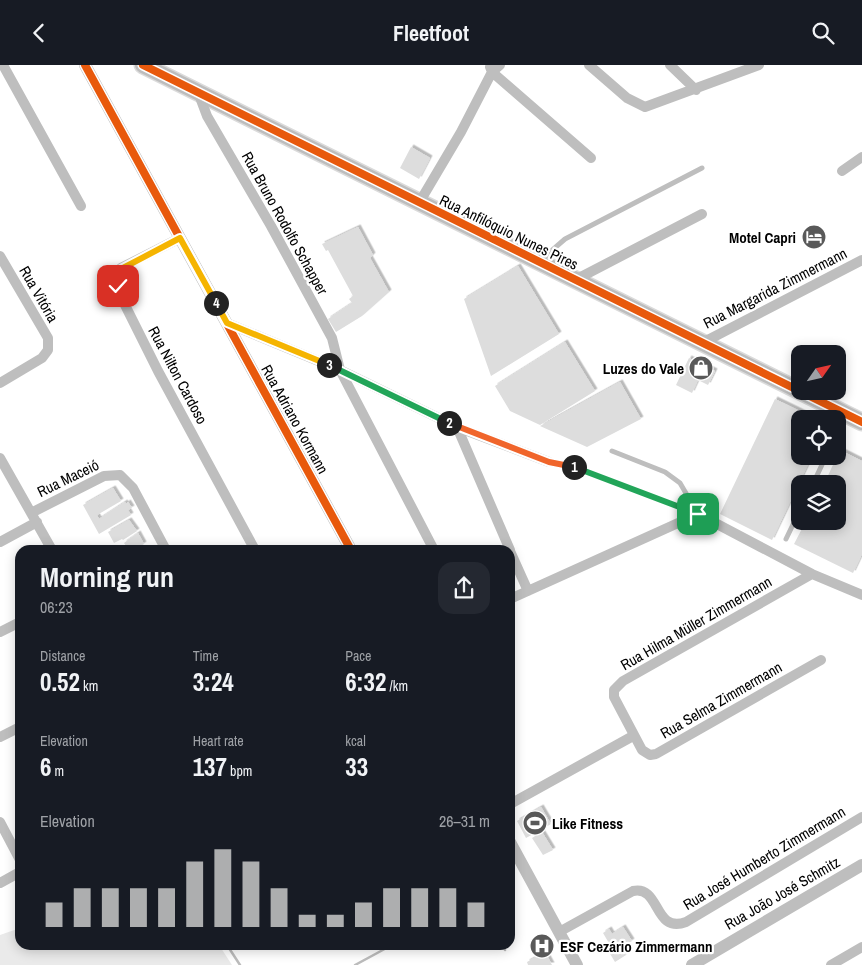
<!DOCTYPE html>
<meta charset="utf-8">
<style>
:root{--surface:#171b24;--page:#242831;--text:#f1f3f6;--muted:#9ea1a6;--accent:#adaeaf}
body{margin:0;font-family:"Archivo Narrow",sans-serif;background:var(--page);color:var(--text);height:100vh;display:flex;flex-direction:column;font-size:19px;white-space:nowrap}
*{box-sizing:border-box;margin:0}
p{font-size:16px;color:var(--muted)}
.icon{flex:none;width:28px;height:28px;fill:none;stroke:currentColor;stroke-width:2;stroke-linecap:round;stroke-linejoin:round}
.map{position:relative;flex:1;overflow:hidden}
.side{position:absolute;left:15px;top:480px;width:500px;height:405px;display:flex;flex-direction:column;background:var(--surface);border-radius:15px;box-shadow:0 2px 12px #0003}
.side>*{flex:none}
.needle{width:32px;rotate:56deg}
.buttons{position:absolute;left:791px;top:280px;display:grid;gap:10px}
.buttons a{display:grid;place-items:center;width:55px;height:55px;border-radius:10px;background:var(--surface);box-shadow:0 2px 12px #0003;font-size:25px}
.pin{position:absolute;display:grid;place-items:center;width:42px;height:42px;color:#fff;margin:-21px;border-radius:10px;box-shadow:0 2px 8px #0006}
.km{position:absolute;width:25px;height:25px;margin:-12px;border-radius:50%;background:#222;color:#fff;font-size:14px;line-height:25px;text-align:center}
.round{display:grid;place-items:center;flex:none;width:52px;height:52px;border-radius:15px;background:var(--page)}
.head{display:flex;align-items:center;justify-content:space-between;height:85px;padding:0 25px}
h1{font-size:28px;font-weight:700;line-height:38px}
.figures{display:grid;grid-template-columns:repeat(3,1fr);gap:8px;height:85px;padding:5px 25px}
.figures div{display:grid;align-content:center}
.figures b{font-size:25px;font-weight:700}
.figures small{font-size:14px;font-weight:400}
.figures p{font-size:14px}
.chart{height:140px;padding:10px 25px}
.chart p{display:flex;justify-content:space-between}
.chart svg{width:100%;height:90px;margin-top:5px;stroke:var(--accent);stroke-width:6}
header{display:flex;justify-content:space-between;align-items:center;height:65px;padding:0 25px;background:var(--surface);font-size:22px;font-weight:700}
.map>svg:first-child{display:block}
.green{fill:#eaeaea}
.lines{fill:none;stroke-linecap:round;stroke-linejoin:round}
.stream{stroke:#bcbcbc;stroke-width:2.5}
.building{fill:#ddd;filter:url(#shadow)}
.primary-casing{stroke:#dbdbdb;stroke-width:19}
.service{stroke:#bebebe;stroke-width:5}
.minor{stroke:#bebebe;stroke-width:10}
.tertiary{stroke:#bebebe;stroke-width:12}
.primary{stroke:#bdbdbd;stroke-width:16}
.cycleway-casing{stroke:#fff;stroke-width:11}
.cycleway{stroke:#e8590c;stroke-width:8}
.split-1-casing{stroke:#fff;stroke-width:10}
.split-2-casing{stroke:#fff;stroke-width:10}
.split-3-casing{stroke:#fff;stroke-width:10}
.split-4-casing{stroke:#fff;stroke-width:10}
.split-5-casing{stroke:#fff;stroke-width:10}
.split-1{stroke:#22a559;stroke-width:6}
.split-2{stroke:#f0652b;stroke-width:6}
.split-3{stroke:#22a559;stroke-width:6}
.split-4{stroke:#f5b400;stroke-width:6}
.split-5{stroke:#f5b400;stroke-width:6}
.labels{text-anchor:middle;dominant-baseline:central;stroke-width:4.5;stroke-linejoin:round;paint-order:stroke}
.street-label{font-size:15px;fill:#000;stroke:#fff}
.poi-label{font-size:15px;font-weight:bold;fill:#000;stroke:#fff;text-anchor:end}
</style>
<header><svg class="icon" aria-label="back" viewBox="0 0 24 24"><path d="M15 5l-7 7 7 7"/></svg>Fleetfoot<svg class="icon" aria-label="search" viewBox="0 0 24 24"><circle cx="10" cy="10" r="6"/><path d="M15 15l6 6"/></svg></header>
<div class="map">
<svg width="862" height="900" viewBox="0 0 862 900">
<defs>
<filter id="shadow"><feDropShadow dx="2.5" dy="-2.5" stdDeviation="0" flood-color="#0004"/></filter>
</defs>
<rect width="100%" height="100%" fill="#fff"/>
<path class="green" d="M20 863V880H219L232 900H0V870Z"/>
<g class="lines">
<path class="stream" d="M227 880 240 900
M503 880 505 885
M355 900 392 880"/>
</g>
<path class="building" d="M411 82 430 93 419 114 400 103Z
M358 162 373 190 370 193 389 227 362 251 336 267 328 254 352 238 349 234 353 231 328 185 326 186 322 179Z
M518 201 559 269 491 311 464 234Z
M565 277 595 326 540 360 510 346 495 321Z
M689 293 715 306 708 320 698 315 692 328 676 320Z
M620 317 641 354 587 382 540 361Z
M775 334 816 354H800V391H812L772 475 720 449Z
M840 385 862 396V489L853 508 794 479 806 456H838V419H824Z
M113 423 121 436 97 450 99 454 125 437 126 439 128 437 132 443 128 445 131 450 99 469 83 440Z
M129 455 137 466 123 475 122 474 114 478 108 467Z
M138 468 144 479 134 485 128 484 124 478Z
M541 742 551 759 526 773 517 756Z
M542 767 553 785 543 790 532 773Z
M623 862 632 876 621 883 626 890 615 897 609 887 613 885 603 868 609 864 612 869Z
M545 887 552 900H528L527 897Z"/>
<g class="lines">
<defs>
<path id="primary" d="M143 0 862 357"/>
</defs>
<use href="#primary" class="primary-casing"/>
<path class="service" d="M542 194 565 174 702 103
M838 368 845 352
M612 386 665 407 680 418 698 449
M549 397 563 398 586 405 698 449
M813 419 826 391
M786 474 800 445"/>
<path class="minor" d="M3 0 81 141
M589 0 627 33 645 42 759 0
M670 0 696 25
M490 2 492 7 591 93
M198 27 207 51 271 161 332 273 340 305 434 485
M842 106 862 92
M419 138 461 67 492 7 500 0
M180 173 121 203 117 211 124 238 158 306 255 485
M0 191 48 273V285L42 293 0 318
M575 215 702 149
M227 258 340 305 457 362 549 397
M702 278 862 195
M457 362 510 485
M0 393 52 485
M31 448 104 411 120 410 133 423 166 485
M0 477 37 457
M510 486 528 526
M812 509 623 616 614 625V632L642 685 650 690 656 689 821 595
M510 534 698 449 812 509 862 530
M0 567 20 557
M0 672 20 662
M510 739 633 671
M0 757 20 795
M0 818 20 807
M559 867 633 826C661 820 653 869 686 857L862 752
M831 900 862 882"/>
<path class="tertiary" d="M85 0 351 485
M510 777 577 900
M692 900 862 800"/>
<use href="#primary" class="primary"/>
<defs>
<path id="cycleway" d="M85 0 351 485
M143 0 862 357"/>
</defs>
<use href="#cycleway" class="cycleway-casing"/>
<use href="#cycleway" class="cycleway"/>
</g>
<g class="lines">
<defs>
<path id="split-1" d="M574 402 698 449"/>
<path id="split-2" d="M449 358 549 397 574 402"/>
<path id="split-3" d="M329 300 449 358"/>
<path id="split-4" d="M216 238 227 258 329 300"/>
<path id="split-5" d="M118 221 117 211 121 204 180 173 216 238"/>
</defs>
<use href="#split-1" class="split-1-casing"/>
<use href="#split-2" class="split-2-casing"/>
<use href="#split-3" class="split-3-casing"/>
<use href="#split-4" class="split-4-casing"/>
<use href="#split-5" class="split-5-casing"/>
<use href="#split-1" class="split-1"/>
<use href="#split-2" class="split-2"/>
<use href="#split-3" class="split-3"/>
<use href="#split-4" class="split-4"/>
<use href="#split-5" class="split-5"/>
</g>
<defs>
<symbol id="hotel-disc" viewBox="-11 -11 22 22"><circle r="9.5" fill="#595959" stroke="#fff"/><path d="M-6-4.5h1.5V1H6V5H4.5V3h-9V5H-6ZM-4 0a1.8 1.8 0 1 1 3.6 0ZM.5 0V-2.5h3Q6-2.5 6 0Z" fill="#fff"/></symbol>
<symbol id="shop-disc" viewBox="-11 -11 22 22"><circle r="9.5" fill="#595959" stroke="#fff"/><path d="M-5-2.5h2.3a2.7 3.5 0 0 1 5.4 0H5L5.5 6h-11ZM-1.5-2.5h3a1.5 2.3 0 0 0-3 0Z" fill="#fff"/></symbol>
<symbol id="stadium-disc" viewBox="-11 -11 22 22"><circle r="9.5" fill="#595959" stroke="#fff"/><path d="M0-5a6.5 5 0 1 0 0 10a6.5 5 0 1 0 0-10ZM-3.5-1.8h7v3.6h-7Z" fill="#fff"/></symbol>
<symbol id="hospital-disc" viewBox="-11 -11 22 22"><circle r="9.5" fill="#595959" stroke="#fff"/><path d="M-5-5h3v3.5h4V-5h3V5h-3V1.5h-4V5h-3Z" fill="#fff"/></symbol>
</defs>
<g fill-rule="evenodd">
<use href="#hotel-disc" x="800" y="158" width="28" height="28"/>
<use href="#shop-disc" x="687" y="289" width="28" height="28"/>
<use href="#stadium-disc" x="521" y="744" width="28" height="28"/>
<use href="#hospital-disc" x="528" y="867" width="28" height="28"/>
</g>
<g class="labels">
<g class="street-label">
<text transform="translate(285 158) rotate(61)">Rua Bruno Rodolfo Schapper</text>
<text transform="translate(509 167) rotate(26)">Rua Anfilóquio Nunes Pires</text>
<text transform="translate(775 223) rotate(-27)">Rua Margarida Zimmermann</text>
<text transform="translate(39 229) rotate(60)">Rua Vitória</text>
<text transform="translate(178 310) rotate(62)">Rua Nilton Cardoso</text>
<text transform="translate(295 354) rotate(61)">Rua Adriano Kormann</text>
<text transform="translate(68 413) rotate(-26)">Rua Maceió</text>
<text transform="translate(696 558) rotate(-30)">Rua Hilma Müller Zimmermann</text>
<text transform="translate(721 635) rotate(-30)">Rua Selma Zimmermann</text>
<text transform="translate(764 793) rotate(-31)">Rua José Humberto Zimmermann</text>
<text transform="translate(782 828) rotate(-30)">Rua João José Schmitz</text>
</g>
<g class="poi-label">
<text x="796" y="172">Motel Capri</text>
<text x="684" y="303">Luzes do Vale</text>
<text x="552" y="758" text-anchor="start">Like Fitness</text>
<text x="560" y="881" text-anchor="start">ESF Cezário Zimmermann</text>
</g>
</g>
</svg>
<div class="buttons">
<a><svg class="needle" viewBox="-14 -14 28 28"><path d="M0-13l5 13h-10z" fill="#e53935"/><path d="M0 13l5-13h-10z" fill="#9ea1a6"/></svg></a>
<a><svg class="icon" aria-label="locate" viewBox="0 0 24 24"><circle cx="12" cy="12" r="6"/><path d="M12 2v4M12 18v4M2 12h4M18 12h4"/></svg></a>
<a><svg class="icon" aria-label="layers" viewBox="0 0 24 24"><path d="M12 4l9 5-9 5-9-5zM3 14l9 5 9-5"/></svg></a>
</div>
<div class="pin" style="left:698px;top:449px;background:#1e9e55"><svg class="icon" aria-label="arrive" viewBox="0 0 24 24"><path d="M6 21V4h12l-3 4 3 4H6"/></svg></div>
<div class="pin" style="left:118px;top:221px;background:#d93025"><svg class="icon" aria-label="check" viewBox="0 0 24 24"><path d="M5 12l5 5 9-10"/></svg></div>
<b class="km" style="left:574px;top:402px">1</b>
<b class="km" style="left:449px;top:358px">2</b>
<b class="km" style="left:329px;top:300px">3</b>
<b class="km" style="left:216px;top:238px">4</b>
<section class="side">
<div class="head"><div><h1>Morning run</h1><p>06:23</p></div><a class="round"><svg class="icon" aria-label="share" viewBox="0 0 24 24"><path d="M12 15V3M7 8l5-5 5 5M5 13v7h14v-7"/></svg></a></div>
<div class="figures">
<div><p>Distance</p><b>0.52<small> km</small></b></div>
<div><p>Time</p><b>3:24</b></div>
<div><p>Pace</p><b>6:32<small> /km</small></b></div>
</div>
<div class="figures">
<div><p>Elevation</p><b>6<small> m</small></b></div>
<div><p>Heart rate</p><b>137<small> bpm</small></b></div>
<div><p>kcal</p><b>33</b></div>
</div>
<div class="chart"><p><span>Elevation</span>26–31 m</p>
<svg viewBox="0 0 160 44" preserveAspectRatio="none"><path d="M5 44V32M15 44V25M25 44V25M35 44V25M45 44V25M55 44V12M65 44V6M75 44V12M85 44V25M95 44V38M105 44V38M115 44V32M125 44V25M135 44V25M145 44V25M155 44V32"/></svg>
</div>
</section>
</div>
